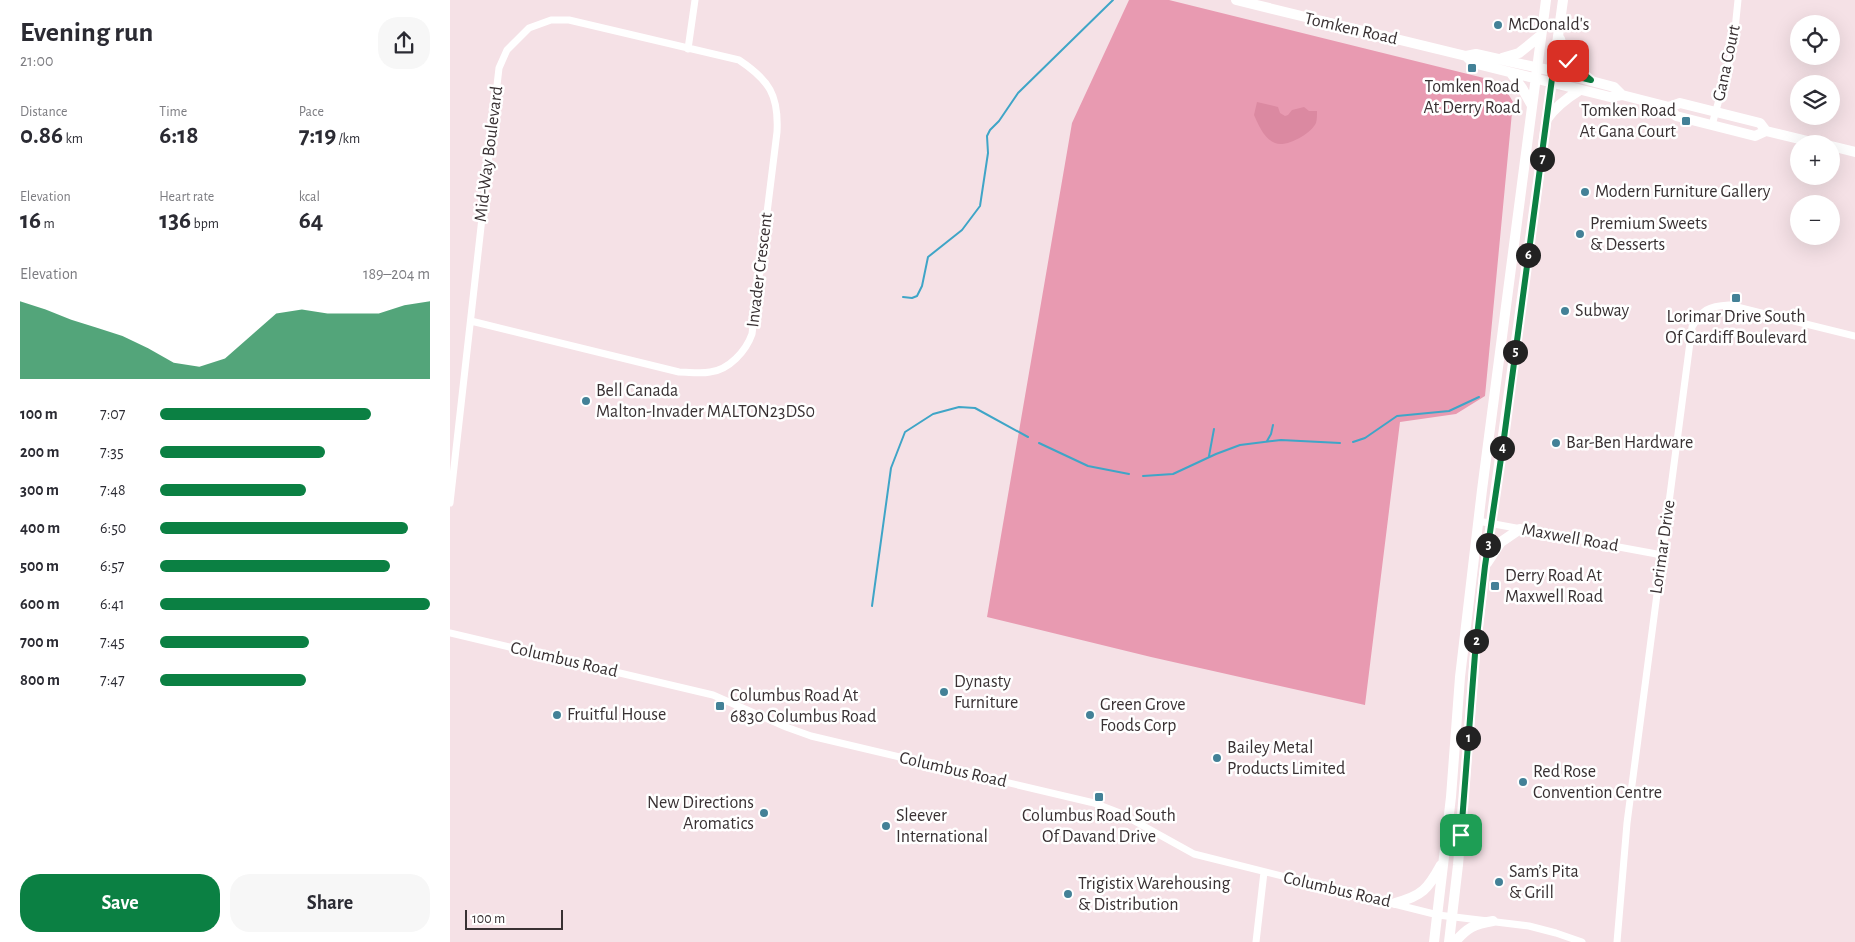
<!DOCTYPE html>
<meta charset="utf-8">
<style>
:root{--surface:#fff;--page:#f7f7f7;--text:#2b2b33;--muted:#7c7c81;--accent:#0b8043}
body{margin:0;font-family:"Alegreya Sans",sans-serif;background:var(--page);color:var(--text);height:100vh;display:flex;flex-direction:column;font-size:19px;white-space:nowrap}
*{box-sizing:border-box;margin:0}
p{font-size:16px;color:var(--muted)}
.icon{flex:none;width:28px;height:28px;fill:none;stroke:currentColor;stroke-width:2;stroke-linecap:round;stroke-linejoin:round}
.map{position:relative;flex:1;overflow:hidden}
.drawer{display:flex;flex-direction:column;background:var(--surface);width:450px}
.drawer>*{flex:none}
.buttons{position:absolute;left:1340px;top:15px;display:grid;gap:10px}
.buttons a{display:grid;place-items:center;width:50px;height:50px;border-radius:50%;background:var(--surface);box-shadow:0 5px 20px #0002;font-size:25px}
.scale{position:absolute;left:15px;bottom:12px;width:98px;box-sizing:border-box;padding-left:5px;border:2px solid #393133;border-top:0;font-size:14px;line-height:18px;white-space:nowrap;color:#393133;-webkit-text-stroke:4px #fff;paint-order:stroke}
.pin{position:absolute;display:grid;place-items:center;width:42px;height:42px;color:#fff;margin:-21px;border-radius:10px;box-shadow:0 2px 8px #0006}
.km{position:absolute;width:25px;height:25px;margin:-12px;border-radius:50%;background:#222;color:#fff;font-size:14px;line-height:25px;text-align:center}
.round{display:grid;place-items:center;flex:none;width:52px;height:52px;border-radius:20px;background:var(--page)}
.summary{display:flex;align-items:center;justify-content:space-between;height:85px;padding:0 20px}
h1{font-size:28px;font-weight:700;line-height:38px}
.figures{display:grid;grid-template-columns:repeat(3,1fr);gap:8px;height:85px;padding:5px 20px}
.figures div{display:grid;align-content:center}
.figures b{font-size:25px;font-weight:700}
.figures small{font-size:14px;font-weight:400}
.figures p{font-size:14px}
.chart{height:140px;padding:10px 20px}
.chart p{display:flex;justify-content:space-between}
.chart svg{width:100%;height:90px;margin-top:5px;fill:var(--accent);opacity:.7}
.primary-button{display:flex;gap:10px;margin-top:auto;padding:10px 20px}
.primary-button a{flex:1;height:58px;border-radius:20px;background:var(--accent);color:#fff;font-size:20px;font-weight:700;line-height:58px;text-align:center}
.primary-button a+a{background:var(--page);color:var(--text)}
ul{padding:0 20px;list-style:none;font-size:16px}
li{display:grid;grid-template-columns:80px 60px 1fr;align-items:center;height:38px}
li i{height:12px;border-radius:6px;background:var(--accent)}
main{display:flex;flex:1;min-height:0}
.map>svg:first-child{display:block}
.green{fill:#e89ab1}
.forest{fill:#db89a1}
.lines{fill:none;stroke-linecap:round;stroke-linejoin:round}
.stream{stroke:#3fa5c7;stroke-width:2}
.minor{stroke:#fff;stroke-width:7}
.secondary{stroke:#fff;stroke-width:10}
.route-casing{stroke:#fff;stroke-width:10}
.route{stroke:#0b8043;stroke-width:6}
.poi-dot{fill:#438197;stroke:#fff;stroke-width:2}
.labels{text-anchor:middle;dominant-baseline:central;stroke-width:5;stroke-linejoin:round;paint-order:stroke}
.poi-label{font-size:18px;fill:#393133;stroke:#fff;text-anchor:start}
.street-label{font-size:18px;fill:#393133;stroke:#fff}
</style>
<main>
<section class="drawer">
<div class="summary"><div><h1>Evening run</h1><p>21:00</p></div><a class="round"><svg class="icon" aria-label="share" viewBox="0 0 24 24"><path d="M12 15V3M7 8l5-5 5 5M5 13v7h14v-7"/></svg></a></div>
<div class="figures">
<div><p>Distance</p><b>0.86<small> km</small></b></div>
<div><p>Time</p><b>6:18</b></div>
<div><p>Pace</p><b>7:19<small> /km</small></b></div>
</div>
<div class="figures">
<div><p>Elevation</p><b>16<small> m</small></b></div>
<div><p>Heart rate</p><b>136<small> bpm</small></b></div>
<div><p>kcal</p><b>64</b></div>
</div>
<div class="chart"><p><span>Elevation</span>189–204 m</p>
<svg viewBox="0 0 160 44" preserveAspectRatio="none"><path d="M0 44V6L10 10L20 15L30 19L40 23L50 29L60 36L70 38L80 34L90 23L100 12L110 10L120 12L130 12L140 12L150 8L160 6V44z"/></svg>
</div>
<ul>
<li><b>100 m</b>7:07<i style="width:78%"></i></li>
<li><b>200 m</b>7:35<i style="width:61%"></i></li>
<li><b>300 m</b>7:48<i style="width:54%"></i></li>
<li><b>400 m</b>6:50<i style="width:92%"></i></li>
<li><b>500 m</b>6:57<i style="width:85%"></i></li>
<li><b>600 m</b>6:41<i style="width:100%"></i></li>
<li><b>700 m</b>7:45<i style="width:55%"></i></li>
<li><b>800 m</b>7:47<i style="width:54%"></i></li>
</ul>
<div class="primary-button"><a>Save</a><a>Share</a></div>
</section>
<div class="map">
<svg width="1405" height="942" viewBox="0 0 1405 942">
<rect width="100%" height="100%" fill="#f5e1e6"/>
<path class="green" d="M679 0H719L1042 80 1053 85 1063 102 1035 396 1006 414 950 422 915 705 701 657 537 617 622 123Z"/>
<path class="forest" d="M807 102 828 107 830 113 835 116 838 115 842 110 854 107 859 111H867C867 114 867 120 866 123 861 134 836 148 825 143 814 139 808 124 804 115Z"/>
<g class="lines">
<path class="stream" d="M453 297 462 298 467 296 472 286 478 257 512 230 530 206 538 153 537 136 540 130 549 121 568 93 663 0
M817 441 821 434 823 425
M903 442 915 438 947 416 999 411 1029 397
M589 443 638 466 679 474
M759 456 764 429
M693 476 723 474 766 454 790 445 831 440 890 443
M422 606 441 468 455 432 483 414 509 407 525 408 578 437"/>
<path class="minor" d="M238 49 245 0
M1262 125 1283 49 1288 0
M0 503 44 111 49 68 57 50 79 28 101 20H119L289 60C319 80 329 95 327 132L302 334C296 351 279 370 260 372 250 374 239 372 229 372L21 321
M1028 521 1212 555
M0 633 263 695 336 727 361 736 644 803 670 813 744 854 988 915 1079 926 1106 933 1132 942
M806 942 814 872
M1167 942 1177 823 1242 327C1252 310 1258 306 1279 305L1405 336"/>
<path class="secondary" d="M786 0 1016 56 1026 54 1103 71 1164 87 1172 95
M1110 39 1116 58 1138 78
M1016 56 1023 63 1160 97 1172 95 1219 107 1226 116 1305 136 1316 131 1370 144
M1052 58 1069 53 1090 36
M1061 73 1072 88 1081 104
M1219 107 1230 103 1310 123 1316 131
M1097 119C1106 106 1117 98 1130 90
M1381 146 1405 152
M1037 563 1051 542 1070 529
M945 903C972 896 978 889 991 865
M984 942 1001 797 1010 677 1032 490 1096 0
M999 942 1008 865 1025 654 1035 566 1113 0
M1005 942C1017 928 1024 924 1043 921"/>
</g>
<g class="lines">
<defs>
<path id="route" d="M1011 835 1025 654 1035 566 1054 438 1103 71 1141 80 1118 61"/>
</defs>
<use href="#route" class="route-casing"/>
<use href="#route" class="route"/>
</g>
<g class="poi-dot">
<circle cx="1048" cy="25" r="5"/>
<rect x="1017" y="63" width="10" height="10" rx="2.5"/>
<rect x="1231" y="116" width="10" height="10" rx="2.5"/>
<circle cx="1135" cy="192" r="5"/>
<circle cx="1130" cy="234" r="5"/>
<rect x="1281" y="293" width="10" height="10" rx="2.5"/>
<circle cx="1115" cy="311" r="5"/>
<circle cx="136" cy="401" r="5"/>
<circle cx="1106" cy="443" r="5"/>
<rect x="1040" y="581" width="10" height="10" rx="2.5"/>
<circle cx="494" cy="692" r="5"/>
<rect x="265" y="701" width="10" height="10" rx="2.5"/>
<circle cx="107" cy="715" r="5"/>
<circle cx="640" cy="715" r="5"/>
<circle cx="767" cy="758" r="5"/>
<circle cx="1073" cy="782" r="5"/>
<rect x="644" y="792" width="10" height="10" rx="2.5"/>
<circle cx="314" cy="813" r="5"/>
<circle cx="436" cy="826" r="5"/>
<circle cx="1049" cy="882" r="5"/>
<circle cx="618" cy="894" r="5"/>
</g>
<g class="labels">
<g class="poi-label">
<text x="1058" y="25">McDonald's</text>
<text x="1022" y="87" text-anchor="middle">Tomken Road<tspan x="1022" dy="21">At Derry Road</tspan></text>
<text x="1226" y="111" text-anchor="end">Tomken Road<tspan x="1226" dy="21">At Gana Court</tspan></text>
<text x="1145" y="192">Modern Furniture Gallery</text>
<text x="1140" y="224">Premium Sweets<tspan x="1140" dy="21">&amp; Desserts</tspan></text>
<text x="1125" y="311">Subway</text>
<text x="1286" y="317" text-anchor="middle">Lorimar Drive South<tspan x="1286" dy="21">Of Cardiff Boulevard</tspan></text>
<text x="146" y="391">Bell Canada<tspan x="146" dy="21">Malton-Invader MALTON23DS0</tspan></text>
<text x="1116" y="443">Bar-Ben Hardware</text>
<text x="1055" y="576">Derry Road At<tspan x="1055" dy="21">Maxwell Road</tspan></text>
<text x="504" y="682">Dynasty<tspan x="504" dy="21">Furniture</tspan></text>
<text x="280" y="696">Columbus Road At<tspan x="280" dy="21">6830 Columbus Road</tspan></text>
<text x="650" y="705">Green Grove<tspan x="650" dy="21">Foods Corp</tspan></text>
<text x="117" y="715">Fruitful House</text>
<text x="777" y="748">Bailey Metal<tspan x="777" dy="21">Products Limited</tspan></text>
<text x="1083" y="772">Red Rose<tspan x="1083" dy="21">Convention Centre</tspan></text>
<text x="304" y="803" text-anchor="end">New Directions<tspan x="304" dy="21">Aromatics</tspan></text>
<text x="446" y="816">Sleever<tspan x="446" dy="21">International</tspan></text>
<text x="649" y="816" text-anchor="middle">Columbus Road South<tspan x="649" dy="21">Of Davand Drive</tspan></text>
<text x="1059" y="872">Sam’s Pita<tspan x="1059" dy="21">&amp; Grill</tspan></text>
<text x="628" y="884">Trigistix Warehousing<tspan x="628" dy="21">&amp; Distribution</tspan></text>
</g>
<g class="street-label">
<text transform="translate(901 29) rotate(13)">Tomken Road</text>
<text transform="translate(1277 63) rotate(-78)">Gana Court</text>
<text transform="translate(39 154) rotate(-83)">Mid-Way Boulevard</text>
<text transform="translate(310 270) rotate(-83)">Invader Crescent</text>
<text transform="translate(1120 538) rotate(10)">Maxwell Road</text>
<text transform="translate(1213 547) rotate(-82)">Lorimar Drive</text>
<text transform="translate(114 660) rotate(13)">Columbus Road</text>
<text transform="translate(503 770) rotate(13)">Columbus Road</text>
<text transform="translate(887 890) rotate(13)">Columbus Road</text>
</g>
</g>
</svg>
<div class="buttons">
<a><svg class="icon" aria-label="locate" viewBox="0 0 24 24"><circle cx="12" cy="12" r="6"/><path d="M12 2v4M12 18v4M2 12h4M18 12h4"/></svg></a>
<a><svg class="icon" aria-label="layers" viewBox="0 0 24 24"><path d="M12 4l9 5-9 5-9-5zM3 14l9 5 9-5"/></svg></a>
<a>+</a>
<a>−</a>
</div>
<div class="scale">100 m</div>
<div class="pin" style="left:1011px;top:835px;background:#1e9e55"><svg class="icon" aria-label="arrive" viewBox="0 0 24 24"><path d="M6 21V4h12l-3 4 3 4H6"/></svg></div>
<div class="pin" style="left:1118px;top:61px;background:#d93025"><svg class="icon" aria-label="check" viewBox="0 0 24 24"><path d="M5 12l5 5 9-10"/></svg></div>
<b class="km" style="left:1018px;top:738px">1</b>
<b class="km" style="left:1026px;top:641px">2</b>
<b class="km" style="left:1038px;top:545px">3</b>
<b class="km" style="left:1052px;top:448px">4</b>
<b class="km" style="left:1065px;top:352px">5</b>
<b class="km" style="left:1078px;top:255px">6</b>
<b class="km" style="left:1092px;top:159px">7</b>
</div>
</main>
